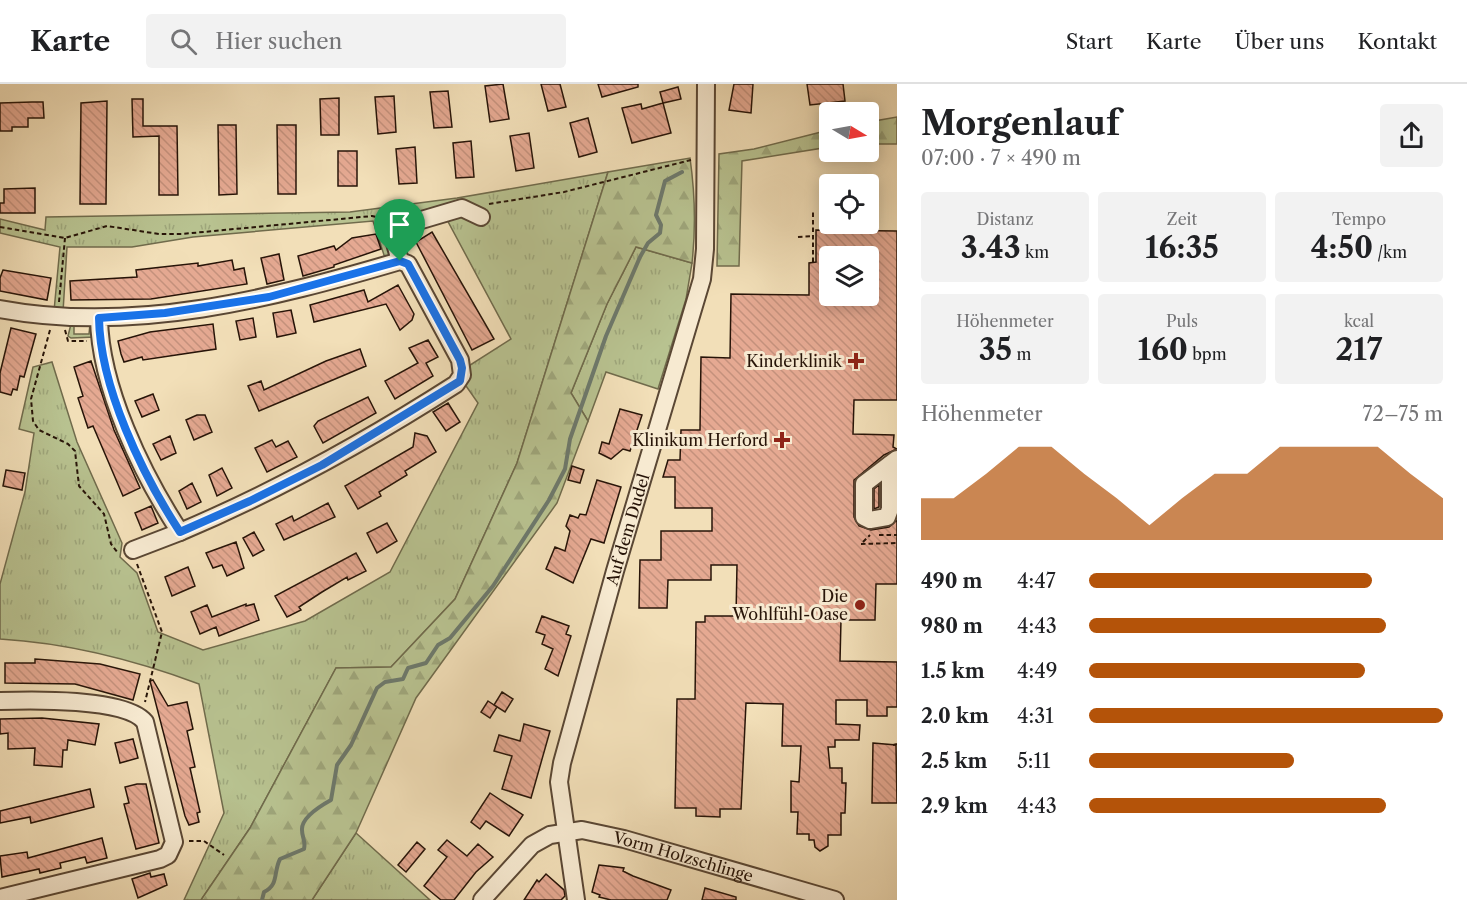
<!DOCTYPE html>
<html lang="de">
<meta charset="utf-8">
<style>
:root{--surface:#fff;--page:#f2f2f2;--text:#202124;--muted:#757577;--line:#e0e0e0;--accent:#b45309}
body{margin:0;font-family:"Libre Caslon Text",serif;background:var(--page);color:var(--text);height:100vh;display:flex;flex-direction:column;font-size:22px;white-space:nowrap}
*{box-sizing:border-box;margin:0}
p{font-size:20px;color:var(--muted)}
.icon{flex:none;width:33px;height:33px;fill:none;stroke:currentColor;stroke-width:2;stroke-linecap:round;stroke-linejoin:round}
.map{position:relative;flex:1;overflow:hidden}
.panel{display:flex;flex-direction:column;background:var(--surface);width:570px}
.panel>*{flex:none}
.needle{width:39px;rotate:100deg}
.tools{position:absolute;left:819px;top:18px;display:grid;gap:12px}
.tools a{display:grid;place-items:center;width:60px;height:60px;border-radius:6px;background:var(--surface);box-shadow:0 3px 15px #0003;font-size:30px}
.pin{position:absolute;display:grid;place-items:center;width:51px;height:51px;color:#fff;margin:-62px -26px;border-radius:50% 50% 50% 0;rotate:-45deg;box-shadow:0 0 6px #0007}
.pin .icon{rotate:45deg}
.round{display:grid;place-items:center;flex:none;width:63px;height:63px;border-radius:6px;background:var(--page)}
.summary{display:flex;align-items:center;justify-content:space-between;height:102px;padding:0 24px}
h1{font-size:33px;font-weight:800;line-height:45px}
.stats{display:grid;grid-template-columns:repeat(3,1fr);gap:9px;height:102px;padding:6px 24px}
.stats div{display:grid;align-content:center;border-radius:6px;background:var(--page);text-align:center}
.stats b{font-size:30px;font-weight:800}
.stats small{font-size:16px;font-weight:400}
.stats p{font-size:16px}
.chart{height:168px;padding:12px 24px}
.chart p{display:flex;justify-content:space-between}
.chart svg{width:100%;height:108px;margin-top:6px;fill:var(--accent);opacity:.7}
ul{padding:0 24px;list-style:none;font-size:20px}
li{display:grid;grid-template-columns:96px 72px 1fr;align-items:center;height:45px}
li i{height:15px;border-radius:8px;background:var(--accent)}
header{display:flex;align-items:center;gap:36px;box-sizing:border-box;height:84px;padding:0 30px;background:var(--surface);border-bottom:2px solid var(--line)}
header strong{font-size:28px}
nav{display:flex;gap:33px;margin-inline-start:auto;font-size:21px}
.search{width:420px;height:54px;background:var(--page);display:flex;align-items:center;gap:15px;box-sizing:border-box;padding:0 21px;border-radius:6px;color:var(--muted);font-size:22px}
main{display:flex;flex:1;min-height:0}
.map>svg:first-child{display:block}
.grass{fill:url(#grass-tufts);stroke:#706b4c;stroke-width:1.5}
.forest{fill:url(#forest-firs);stroke:#706b4c;stroke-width:1.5}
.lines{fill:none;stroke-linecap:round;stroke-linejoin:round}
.stream{stroke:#6d796c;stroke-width:4}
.building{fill:url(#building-back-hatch);stroke:#271408;stroke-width:1.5;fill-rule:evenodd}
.minor-casing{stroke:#5a4734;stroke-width:20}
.path{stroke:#271408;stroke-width:2;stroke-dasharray:4.5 3;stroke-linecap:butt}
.minor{stroke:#f7ead1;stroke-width:16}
.route-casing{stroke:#fff;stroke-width:12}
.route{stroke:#1a73e8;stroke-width:8}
.poi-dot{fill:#8f2418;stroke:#f7ead1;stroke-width:2}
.labels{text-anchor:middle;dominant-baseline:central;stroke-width:6;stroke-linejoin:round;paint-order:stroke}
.poi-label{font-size:16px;fill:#271408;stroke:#f7ead1;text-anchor:end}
.street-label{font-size:16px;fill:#271408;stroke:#f7ead1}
</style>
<header>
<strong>Karte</strong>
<div class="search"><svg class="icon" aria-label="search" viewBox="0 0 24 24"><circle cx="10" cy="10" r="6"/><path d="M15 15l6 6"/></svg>Hier suchen</div>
<nav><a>Start</a><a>Karte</a><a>Über uns</a><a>Kontakt</a></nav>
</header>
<main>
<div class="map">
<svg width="897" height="816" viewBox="0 0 897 816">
<defs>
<pattern id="grass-tufts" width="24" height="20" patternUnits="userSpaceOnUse" patternTransform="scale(1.5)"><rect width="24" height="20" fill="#b8c290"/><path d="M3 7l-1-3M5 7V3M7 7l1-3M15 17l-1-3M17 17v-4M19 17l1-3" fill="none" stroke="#9ea67b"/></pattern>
<pattern id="forest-firs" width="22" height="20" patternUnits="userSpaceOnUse" patternTransform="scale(1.5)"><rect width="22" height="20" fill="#b8c290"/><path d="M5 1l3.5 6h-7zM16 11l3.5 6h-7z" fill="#9ea67b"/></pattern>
<pattern id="building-back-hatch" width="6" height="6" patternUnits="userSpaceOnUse" patternTransform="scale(1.5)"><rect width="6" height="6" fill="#e5a992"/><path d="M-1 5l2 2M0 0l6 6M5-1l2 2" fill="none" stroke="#c4917c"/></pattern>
</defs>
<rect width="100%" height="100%" fill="#f2dfb8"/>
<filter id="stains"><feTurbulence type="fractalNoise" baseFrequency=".00333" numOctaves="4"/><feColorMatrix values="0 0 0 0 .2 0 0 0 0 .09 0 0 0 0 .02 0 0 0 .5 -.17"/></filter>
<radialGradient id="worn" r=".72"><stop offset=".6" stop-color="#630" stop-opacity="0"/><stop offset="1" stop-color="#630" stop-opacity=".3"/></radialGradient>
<path class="grass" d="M608 88 517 379 455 515 391 583 336 584 250 744 201 816H184L224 729 199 600C135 576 68 559 0 555V500L25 408 34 349 19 345 33 283 52 278 77 358 122 459 120 473 137 489 158 548 203 566 305 537 390 488 478 319 464 299 467 283 511 255 446 134 401 148 407 167 385 174 373 137 193 153 132 163H67L63 228 54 227 60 163 0 149V135L45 146 46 133 350 128 457 114Z
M636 163 692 179 686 215 658 305 606 288 588 337 571 309 607 220Z
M71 240H74V250H89L90 240 93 241 95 253 71 254 68 252Z
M356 749 430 816H312Z"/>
<path class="forest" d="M897 33V60H869V38Z
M829 46V63L742 77 739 182H717L719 70 754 65Z
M690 74C695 109 696 143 692 179L636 163 607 220 571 309 588 337 557 419 416 614 356 749 312 816H201L250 744 336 584 391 583 455 515 517 379 608 88Z"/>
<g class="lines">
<path class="stream" d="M262 816 264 808C279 801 273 789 280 775L304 765C306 757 302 754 302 746 301 733 322 721 331 716L337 681 351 661 377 604 385 598 403 595 408 584 426 579 438 561 450 554 493 502 549 416 565 385 570 355 606 252 640 173 648 159 660 149 661 141 656 131 665 97 682 88"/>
</g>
<path class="building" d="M503 0 509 35 490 38 485 2Z
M541 0H560L566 23 548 27Z
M598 0H638V3L602 13Z
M734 0H753L751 29 729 26Z
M807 0H843L845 17 810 21Z
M678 3 681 15 663 19 660 8Z
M448 7 452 43 434 44 430 8Z
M394 12 396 48 378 50 375 13Z
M339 14V51H321L320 15Z
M132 15H143V42H177L178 111H159V52L133 53Z
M107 17 106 120H80L81 19Z
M32 18H43L44 34H28V43H12V47H0V19Z
M663 19 671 49 632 59 622 24 641 20 642 25Z
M588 34 597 68 579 73 570 39Z
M218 41H236L237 110 219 111Z
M277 41H296V110H278Z
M529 49 534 84 516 87 510 52Z
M471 57 474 93 456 94 453 59Z
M415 63 417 99 399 100 396 65Z
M338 67H357V102H338Z
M35 104V129H0V119H4V105Z
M816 146 897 147V316H854L853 350 894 351 893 363 897 365 884 371 854 396V433L859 442 871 446 889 443 897 436V500H876L875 536H841L840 577 897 578V623H887V632H867V616H836V640L860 641 859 656H835V663H828L830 684H842V699H846L845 729H841V751H828V762L820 767 815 763 814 756H809V750H797L798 728H791V697L799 698 801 662H782L783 620 746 619 741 725H720V733L696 732V724H675L677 615H695L696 538H705V532H736L737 481H711V496H668L667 524H639L640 476H661V447H712V424H675V393H663L668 376H680L681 346H700L701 273 730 274 731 210 809 211V179L816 178ZM830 172H868V212H830Z
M432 148 494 255 472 266 416 158Z
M376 150 381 165 334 181V183L303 192 298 172 334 162 336 166 352 154Z
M279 170 284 196 267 200 261 174Z
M232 176 234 186 244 184 247 200 151 215 71 216 70 197 137 193 136 186 198 179V182Z
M3 186 51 194 47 216 0 207V194Z
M398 201 414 230 412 236 400 246 386 220 314 238 310 221 364 206 368 218Z
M291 226 296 249 277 253 273 229Z
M253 234 256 253 240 256 236 237Z
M213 240 216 265 143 276 142 273 124 278 121 270 118 257 150 248Z
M11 244 36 250 24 293 20 292 17 306 13 305 11 311 0 308V289Z
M428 256 438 273 426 279 433 292 395 315 385 297 418 279 409 264Z
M360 265 366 282 259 327 248 302 261 297 264 306 326 277Z
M91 277 114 346 140 404 123 412 93 342 88 344 78 314 83 312 74 283Z
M153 310 159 326 142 333 135 317Z
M368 313 376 329 323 359 314 342 318 337Z
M448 319 460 338 446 347 433 328Z
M620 325 642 331 630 367 623 365 611 375 599 369 602 358 609 360Z
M197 331H205L212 348 194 356 186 336Z
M415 349 427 352 436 368 405 387 407 391 379 408 381 412 358 425 345 402 413 363Z
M170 352 176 369 161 376 153 360Z
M272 356 276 363 288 357 297 373 267 388 255 364Z
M572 382 584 386 580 399 568 396Z
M222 384 232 404 217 412 209 391Z
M6 386 25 389 22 406 3 402Z
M597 396 621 403 604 459 591 455 573 499 546 485 555 463 565 467 570 447 566 442 570 431 578 434 580 430 586 431Z
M192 399 201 418 187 425 179 407Z
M879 401V423L874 425V405Z
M328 419 335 433 284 456 276 440 292 432 294 437Z
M151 422 158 439 142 446 135 429Z
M387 439 397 457 377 469 367 449Z
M254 448 264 466 253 472 243 454Z
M236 458 244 484 227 492 222 481 213 484 206 469Z
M356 469 366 487 348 496 347 493 322 508 299 523 301 526 287 533 275 512Z
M188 483 195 502 172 512 165 493Z
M246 520V522L254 520 259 536 219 552 216 543 200 550 191 528 207 521 212 533Z
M542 532 569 542 566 550 571 552 558 592 545 585 553 565 542 560 545 551 536 548Z
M35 575 100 580 140 590 133 616 75 600 5 599V579H35Z
M153 596 168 622 187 618 193 645 187 647 195 683 190 684 200 728 197 729 199 738 189 741 185 732 150 597Z
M502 608 513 615 505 628 494 621Z
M488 617 497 623 490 634 481 628Z
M42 634 99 640 95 661 68 656 67 666H63L62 683 34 681 35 664 8 665V649L0 650V635Z
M524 640 550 647 531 714 502 705 512 672 494 667 499 651 520 657Z
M133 655 138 674 120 679 115 659Z
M873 659 896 661 897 719H872Z
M137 700H146L159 759 136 765 124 720 129 719 125 703Z
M90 705 94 723 31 739 30 733 0 739V727Z
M490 709 523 731 509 752 486 737 480 745 471 738Z
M102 754 107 774 87 779 85 773 60 779 61 784 40 789 39 785 2 793 0 772 27 768 28 774Z
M447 756 467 772 478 760 493 773 476 788 454 816H441L424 802 447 773 438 766Z
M417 758 425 765 406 788 398 781Z
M599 781 624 784 623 787 633 792 671 806 667 816H611L599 813 600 811 592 808Z
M150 789 151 793 164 790 167 801 138 814 132 795Z
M546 790 564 806 565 812 561 816H524L537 796 539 798Z
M705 804 736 813V816H702Z"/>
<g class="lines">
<defs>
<g id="minor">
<path d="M400 177 391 145 462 124 481 133"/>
<path d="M0 225C134 250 271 215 400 177L408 180 460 276 462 291 456 300C367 357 277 407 180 448 142 390 100 303 99 234"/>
<path d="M890 380V425L887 433 870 436 864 433V400L897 375"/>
<path d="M133 466 180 448"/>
<path d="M0 617C30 616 126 614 145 638L174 758 168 771 160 775 0 814"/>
<path id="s1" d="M482 816 532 761 550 751 582 746 624 755 835 816"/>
<path id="s2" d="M576 816 559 698 562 679 615 487 702 195 705 165 706 0"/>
</g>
</defs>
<use href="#minor" class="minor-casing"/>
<path class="path" d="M489 120 564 108 691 76
M0 143 65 154 107 142 159 150H182L372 132 381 134
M798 153 813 152
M813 178V127
M59 218 65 154
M50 246 31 315 33 337 39 346 68 360 75 367 79 402 104 430 111 460 118 469
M65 246 68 257H87
M879 451H897
M863 458 870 451
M861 460 897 459
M137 480 162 548 145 618
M893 661 897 660
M189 757H204L224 771"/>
<use href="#minor" class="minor"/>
</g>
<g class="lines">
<defs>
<path id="route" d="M400 177 408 180 460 276 462 284 460 297 322 381 250 417 180 448C142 390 100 303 99 234L165 229 269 213Z"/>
</defs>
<use href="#route" class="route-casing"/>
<use href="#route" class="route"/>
</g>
<g class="poi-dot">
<path d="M853 268h6v6h6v6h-6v6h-6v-6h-6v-6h6z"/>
<path d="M779 347h6v6h6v6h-6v6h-6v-6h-6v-6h6z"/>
<circle cx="860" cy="521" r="6"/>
</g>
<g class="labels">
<g class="poi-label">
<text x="842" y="277">Kinderklinik</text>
<text x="768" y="356">Klinikum Herford</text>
<text x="848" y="512">Die<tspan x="848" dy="18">Wohlfühl-Oase</tspan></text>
</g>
<g class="street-label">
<text stroke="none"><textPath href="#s2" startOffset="381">Auf dem Dudel</textPath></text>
<text stroke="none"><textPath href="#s1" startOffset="232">Vorm Holzschlinge</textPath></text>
</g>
</g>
<rect width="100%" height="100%" filter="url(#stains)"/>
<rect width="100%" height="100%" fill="url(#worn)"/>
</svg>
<div class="tools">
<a><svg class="needle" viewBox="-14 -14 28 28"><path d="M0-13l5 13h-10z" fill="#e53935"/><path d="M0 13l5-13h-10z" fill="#757577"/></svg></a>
<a><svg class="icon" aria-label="locate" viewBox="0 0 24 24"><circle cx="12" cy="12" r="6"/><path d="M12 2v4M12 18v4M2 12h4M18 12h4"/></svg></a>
<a><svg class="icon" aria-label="layers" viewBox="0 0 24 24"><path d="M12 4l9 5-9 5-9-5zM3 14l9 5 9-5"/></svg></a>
</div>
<div class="pin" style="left:400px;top:177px;background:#1e9e55"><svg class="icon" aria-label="arrive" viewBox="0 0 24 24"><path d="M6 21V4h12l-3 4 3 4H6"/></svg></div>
</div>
<section class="panel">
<div class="summary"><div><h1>Morgenlauf</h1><p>07:00 · 7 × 490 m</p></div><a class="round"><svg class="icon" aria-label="share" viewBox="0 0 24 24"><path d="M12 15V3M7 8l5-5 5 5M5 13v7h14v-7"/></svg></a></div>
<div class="stats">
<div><p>Distanz</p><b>3.43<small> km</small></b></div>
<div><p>Zeit</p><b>16:35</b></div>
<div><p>Tempo</p><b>4:50<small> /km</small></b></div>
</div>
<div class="stats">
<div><p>Höhenmeter</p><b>35<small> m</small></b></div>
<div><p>Puls</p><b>160<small> bpm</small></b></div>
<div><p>kcal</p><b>217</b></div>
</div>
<div class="chart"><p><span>Höhenmeter</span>72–75 m</p>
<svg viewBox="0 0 160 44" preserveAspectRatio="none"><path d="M0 44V27L10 27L20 17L30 6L40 6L50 17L60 27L70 38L80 27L90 17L100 17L110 6L120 6L130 6L140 6L150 17L160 27V44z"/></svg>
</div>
<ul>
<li><b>490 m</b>4:47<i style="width:80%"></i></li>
<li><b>980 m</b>4:43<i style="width:84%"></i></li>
<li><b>1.5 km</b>4:49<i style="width:78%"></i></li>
<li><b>2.0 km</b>4:31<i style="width:100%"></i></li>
<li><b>2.5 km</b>5:11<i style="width:58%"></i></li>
<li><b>2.9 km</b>4:43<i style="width:84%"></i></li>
</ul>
</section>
</main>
